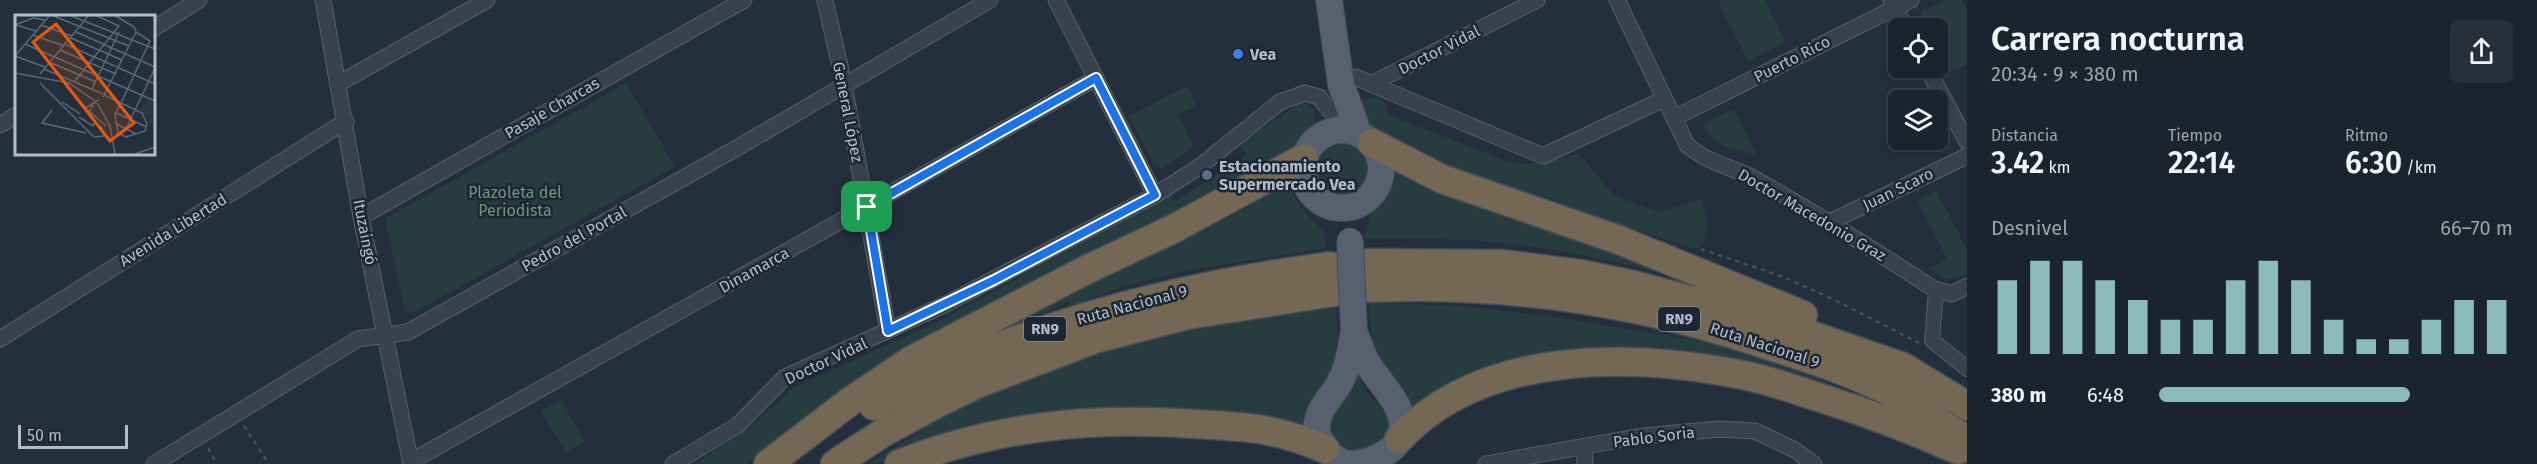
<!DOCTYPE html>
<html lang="es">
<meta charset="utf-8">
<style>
:root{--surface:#1b232e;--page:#282f3a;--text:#f1f3f6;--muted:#a0a4aa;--line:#39404a;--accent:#8bbbb9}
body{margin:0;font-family:"Fira Sans",sans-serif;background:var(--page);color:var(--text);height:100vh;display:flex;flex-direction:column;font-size:22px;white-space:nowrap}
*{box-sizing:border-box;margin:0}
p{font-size:20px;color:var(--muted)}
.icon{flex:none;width:33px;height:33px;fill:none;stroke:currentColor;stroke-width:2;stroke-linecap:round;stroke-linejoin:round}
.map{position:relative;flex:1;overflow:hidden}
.details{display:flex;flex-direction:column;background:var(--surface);width:570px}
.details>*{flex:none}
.buttons{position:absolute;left:1888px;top:18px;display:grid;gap:12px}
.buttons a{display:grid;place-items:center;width:60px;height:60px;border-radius:9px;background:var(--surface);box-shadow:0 3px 9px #0003,0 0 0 2px var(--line);font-size:30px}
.scale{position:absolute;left:18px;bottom:15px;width:110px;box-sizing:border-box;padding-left:6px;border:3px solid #b4bcc9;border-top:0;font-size:16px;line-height:21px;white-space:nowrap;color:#b4bcc9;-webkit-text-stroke:4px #1d2633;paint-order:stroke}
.pin{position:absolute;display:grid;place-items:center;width:51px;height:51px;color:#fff;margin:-26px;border-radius:12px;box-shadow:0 3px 9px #0006}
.round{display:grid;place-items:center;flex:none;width:63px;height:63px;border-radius:9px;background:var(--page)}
.overview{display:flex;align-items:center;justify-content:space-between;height:102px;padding:0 24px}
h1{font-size:33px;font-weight:600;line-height:45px}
.stats{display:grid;grid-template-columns:repeat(3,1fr);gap:9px;height:102px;padding:6px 24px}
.stats div{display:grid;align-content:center}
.stats b{font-size:30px;font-weight:600}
.stats small{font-size:16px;font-weight:400}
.stats p{font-size:16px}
.chart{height:168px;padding:12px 24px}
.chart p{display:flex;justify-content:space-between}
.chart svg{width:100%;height:108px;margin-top:6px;stroke:var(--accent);stroke-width:6}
ul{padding:0 24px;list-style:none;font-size:20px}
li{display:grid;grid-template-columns:96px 72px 1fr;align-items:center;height:45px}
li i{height:15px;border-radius:8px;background:var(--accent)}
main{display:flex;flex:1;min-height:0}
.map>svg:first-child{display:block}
.green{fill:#263c3f}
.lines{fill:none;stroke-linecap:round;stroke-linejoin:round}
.pedestrian-casing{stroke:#565f6c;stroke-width:14}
.minor-casing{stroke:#565f6c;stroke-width:17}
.primary-casing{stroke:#414a57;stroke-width:28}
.motorway-casing{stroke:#434c59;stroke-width:31}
.path{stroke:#44595c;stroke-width:2;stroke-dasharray:4.5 4.5;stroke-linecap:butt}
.pedestrian{stroke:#38414e;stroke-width:12}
.minor{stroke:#38414e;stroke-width:15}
.primary{stroke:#56606e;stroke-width:26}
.motorway{stroke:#746855;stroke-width:28}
.primary-bridge-casing{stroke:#414a57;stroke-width:28;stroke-linecap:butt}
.primary-bridge{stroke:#56606e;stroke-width:26}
.route-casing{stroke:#fff;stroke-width:12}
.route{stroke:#1a73e8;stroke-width:8}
.shop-dot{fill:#3f7fe0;stroke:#1d2633;stroke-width:2}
.service-dot{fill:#5c6f8a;stroke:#1d2633;stroke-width:2}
.labels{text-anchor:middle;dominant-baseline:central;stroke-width:5;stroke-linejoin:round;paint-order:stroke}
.shield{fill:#1d2633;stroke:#878f9c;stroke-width:1.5}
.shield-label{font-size:15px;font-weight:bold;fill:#b4bcc9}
.street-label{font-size:16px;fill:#b4bcc9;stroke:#1d2633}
.poi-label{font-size:16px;font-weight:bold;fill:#b4bcc9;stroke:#1d2633;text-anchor:start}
.park-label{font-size:16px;fill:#6b9a76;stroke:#1d2633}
.inset-road{fill:none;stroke:#5e6776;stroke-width:1.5}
.view{fill:#e8590c;fill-opacity:0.15;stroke:#e8590c;stroke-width:3}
.inset-edge{fill:none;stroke:#b4bcc9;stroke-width:3}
</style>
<main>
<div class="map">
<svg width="1967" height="464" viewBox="0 0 1967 464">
<rect width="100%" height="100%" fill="#242f3e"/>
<path class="green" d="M1725 0H1765L1786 42 1748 61 1718 3Z
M1946 0H1962L1967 9V64L1949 73 1938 51V28H1927L1921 18 1922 11Z
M626 83 675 167 422 308 412 313 405 311 386 223 388 217Z
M1187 86 1197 105 1178 115 1194 147 1162 169 1155 166 1129 116Z
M1377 97 1384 102 1389 115 1509 162C1532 167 1555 160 1578 153L1615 196 1658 212 1701 199C1707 218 1713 235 1697 249L1618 225 1548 198 1445 171 1364 123 1359 106 1362 100Z
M1302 102 1313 109 1315 122 1287 156 800 425 747 464H695L754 424 793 388 935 323 1171 195 1175 201 1247 155 1240 144Z
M1734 109 1757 155C1737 150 1714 148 1704 128L1706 122Z
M1313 170a28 28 0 1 1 56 0a28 28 0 1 1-56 0Z
M1394 169C1457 207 1532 221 1600 245 1622 253 1643 263 1664 272L1663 274C1597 257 1532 243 1464 240 1430 238 1397 239 1363 239L1372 210 1386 191Z
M1288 178C1295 204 1305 213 1324 231L1325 248 1191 270 1125 286 1072 306 1068 302 934 363 1064 297 1242 211Z
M1936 191 1967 249V273C1947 283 1947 280 1928 269L1947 259 1917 201Z
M1368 303 1465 306 1561 318 1713 343 1817 378 1872 401 1726 361 1680 351 1638 347 1598 350 1409 414 1407 395 1397 381 1375 360Z
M1336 308 1338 345 1334 367 1313 397 1306 416 1304 433 1257 420 911 451 878 464H867C901 444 934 420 969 403 1081 349 1213 321 1336 308Z
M1355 361C1358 371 1361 383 1367 392 1382 412 1398 417 1384 445L1350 453C1340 446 1328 436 1329 423 1330 412 1350 373 1355 361Z
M561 400 585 442 566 453 541 411Z"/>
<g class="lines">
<defs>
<path id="pedestrian" d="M1967 367 1933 340 1937 292 1935 291 1931 341 1967 370"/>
<path id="minor" d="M323 0 361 217 411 464
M825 0 844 84 888 331
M1056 0 1155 195
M1617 0 1687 145C1707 163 1733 167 1757 180 1817 214 1876 251 1934 289L1952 294 1967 286
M1891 0 1906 28
M153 29 199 0
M1927 68 1967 142
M338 84 487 0
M1341 84 1356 77 1371 84 1537 0
M1371 84 1543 156 1664 99
M1674 118 1911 0
M0 125 16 115
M361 217 744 0
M1830 222 1967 156
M0 339 346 121
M1584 447 1585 464
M410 462 1096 78
M154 464 358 339 408 332 737 148 990 0
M673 464 738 425 785 377 944 305 1155 195 1199 167 1280 102 1305 93 1319 97 1330 111
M1486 464 1642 436 1720 429 1755 431 1795 450 1814 464"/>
<path id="primary" d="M1329 0 1341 84 1358 132
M1303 169a39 39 0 1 1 78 0a39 39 0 1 1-78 0Z
M1354 331C1358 341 1361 351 1366 361 1379 384 1411 409 1400 438 1393 454 1366 464 1349 464 1332 461 1315 441 1317 424 1319 406 1334 395 1341 380 1349 365 1351 347 1354 331Z"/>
<path id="motorway" d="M1372 143 1442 179 1619 240 1803 315
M1368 263 1503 264 1581 274 1634 285 1776 323 1903 367 1967 406
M1368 288C1501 282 1631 300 1758 342 1803 357 1852 371 1894 394 1919 408 1942 425 1967 440
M874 406C912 383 952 366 993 349 1102 306 1214 282 1330 266
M1399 439C1483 349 1632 353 1743 375 1769 380 1796 390 1821 398 1868 413 1913 430 1958 450
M768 464 852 400 910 361 1086 270 1175 228 1304 158
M835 464 884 432 934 405 977 384 1095 339 1188 315 1334 292
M899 464C999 425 1091 417 1196 424 1248 427 1277 428 1325 449"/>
</defs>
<use href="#pedestrian" class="pedestrian-casing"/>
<use href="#minor" class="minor-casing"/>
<use href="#primary" class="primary-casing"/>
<use href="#motorway" class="motorway-casing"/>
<path class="path" d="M1701 249 1781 276 1835 300 1919 343
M244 426 269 464
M208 448 217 464"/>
<use href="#pedestrian" class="pedestrian"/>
<use href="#minor" class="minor"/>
<use href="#primary" class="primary"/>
<use href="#motorway" class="motorway"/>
<defs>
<path id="primary-bridge" d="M1350 241 1354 331"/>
</defs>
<use href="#primary-bridge" class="primary-bridge-casing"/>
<use href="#primary-bridge" class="primary-bridge"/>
</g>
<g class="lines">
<defs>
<path id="route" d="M1096 78 1155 195 994 280 888 331 867 207Z"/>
</defs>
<use href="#route" class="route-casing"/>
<use href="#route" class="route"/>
</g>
<circle class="shop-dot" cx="1238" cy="54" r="6"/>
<circle class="service-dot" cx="1207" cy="175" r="6"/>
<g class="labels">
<g class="shield">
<rect x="1658" y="307" width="42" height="24" rx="4.5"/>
<rect x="1024" y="317" width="42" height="24" rx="4.5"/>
</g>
<g class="shield-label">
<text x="1679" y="319">RN9</text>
<text x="1045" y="329">RN9</text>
</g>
<g class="street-label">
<text transform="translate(1439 50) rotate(-27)">Doctor Vidal</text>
<text transform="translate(1792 59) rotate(-27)">Puerto Rico</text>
<text transform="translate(552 108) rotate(-30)">Pasaje Charcas</text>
<text transform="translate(848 112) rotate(79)">General López</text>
<text transform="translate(1898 189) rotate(-26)">Juan Scaro</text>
<text transform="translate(1812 215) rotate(30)">Doctor Macedonio Graz</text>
<text transform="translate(173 230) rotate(-32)">Avenida Libertad</text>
<text transform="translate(365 232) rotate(79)">Ituzaingó</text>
<text transform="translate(574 239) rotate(-29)">Pedro del Portal</text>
<text transform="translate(754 270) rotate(-29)">Dinamarca</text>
<text transform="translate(1132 305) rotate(-15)">Ruta Nacional 9</text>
<text transform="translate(1765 345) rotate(18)">Ruta Nacional 9</text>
<text transform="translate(826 361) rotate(-25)">Doctor Vidal</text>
<text transform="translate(1654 437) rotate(-7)">Pablo Soria</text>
</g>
<g class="poi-label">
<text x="1250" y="54">Vea</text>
<text x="1219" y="166">Estacionamiento<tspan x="1219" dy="18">Supermercado Vea</tspan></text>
</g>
<g class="park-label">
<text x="515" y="192">Plazoleta del<tspan x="515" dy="18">Periodista</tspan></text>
</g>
</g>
<g transform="translate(15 15)">
<rect width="140" height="140" fill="#242f3e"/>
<path d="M130 83 139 87V112L125 96 129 88 133 93Z" fill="#263c3f"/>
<path class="inset-road" d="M36 0 114 31M54 0 140 34M0 3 1 10 21 16M0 10 18 3 30 5M26 10 57 21M61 17 140 52M18 20 49 31M56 23 107 45M10 29 140 86M50 29 140 69M45 35 101 59M0 41 35 0M0 41 30 52M34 47 81 67M29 54 88 79M0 58 54 68 80 86M25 59 74 0M60 66 104 11 80 0M25 68 79 122 89 121 86 111M51 71 71 93M77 74 104 17M90 79 91 81 106 88 127 98 132 109 130 116 111 122 103 118 100 100V99L106 88 135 26 121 17M88 82 121 17 119 12 99 0M47 87 65 99M82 88 95 111 100 139M78 90 75 96 71 95 72 92 84 85M37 95 27 108 71 118M74 96 91 111M101 98 132 112M64 102 78 111 81 106M102 109 121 119M111 114 140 53M120 139 140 132"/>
<path class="view" d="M41 9 119 108 95 126 18 27Z"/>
<rect width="140" height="140" class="inset-edge"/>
</g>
</svg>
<div class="buttons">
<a><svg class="icon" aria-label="locate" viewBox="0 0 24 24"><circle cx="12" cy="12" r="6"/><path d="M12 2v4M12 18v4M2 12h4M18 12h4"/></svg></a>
<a><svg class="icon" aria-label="layers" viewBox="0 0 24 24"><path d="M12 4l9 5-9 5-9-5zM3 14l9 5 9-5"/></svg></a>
</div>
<div class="scale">50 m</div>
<div class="pin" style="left:867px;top:207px;background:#1e9e55"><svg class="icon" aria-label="arrive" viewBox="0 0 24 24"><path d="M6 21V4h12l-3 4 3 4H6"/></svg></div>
</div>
<section class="details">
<div class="overview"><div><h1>Carrera nocturna</h1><p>20:34 · 9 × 380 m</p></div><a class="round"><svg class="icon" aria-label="share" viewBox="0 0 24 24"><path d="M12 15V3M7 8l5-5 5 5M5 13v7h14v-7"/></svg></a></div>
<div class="stats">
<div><p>Distancia</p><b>3.42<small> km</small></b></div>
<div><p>Tiempo</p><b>22:14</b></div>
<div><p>Ritmo</p><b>6:30<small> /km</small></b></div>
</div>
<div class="chart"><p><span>Desnivel</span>66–70 m</p>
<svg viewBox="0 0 160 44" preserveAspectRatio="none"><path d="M5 44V14M15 44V6M25 44V6M35 44V14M45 44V22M55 44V30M65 44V30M75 44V14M85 44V6M95 44V14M105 44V30M115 44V38M125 44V38M135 44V30M145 44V22M155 44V22"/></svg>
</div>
<ul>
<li><b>380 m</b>6:48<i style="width:71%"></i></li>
</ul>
</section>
</main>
